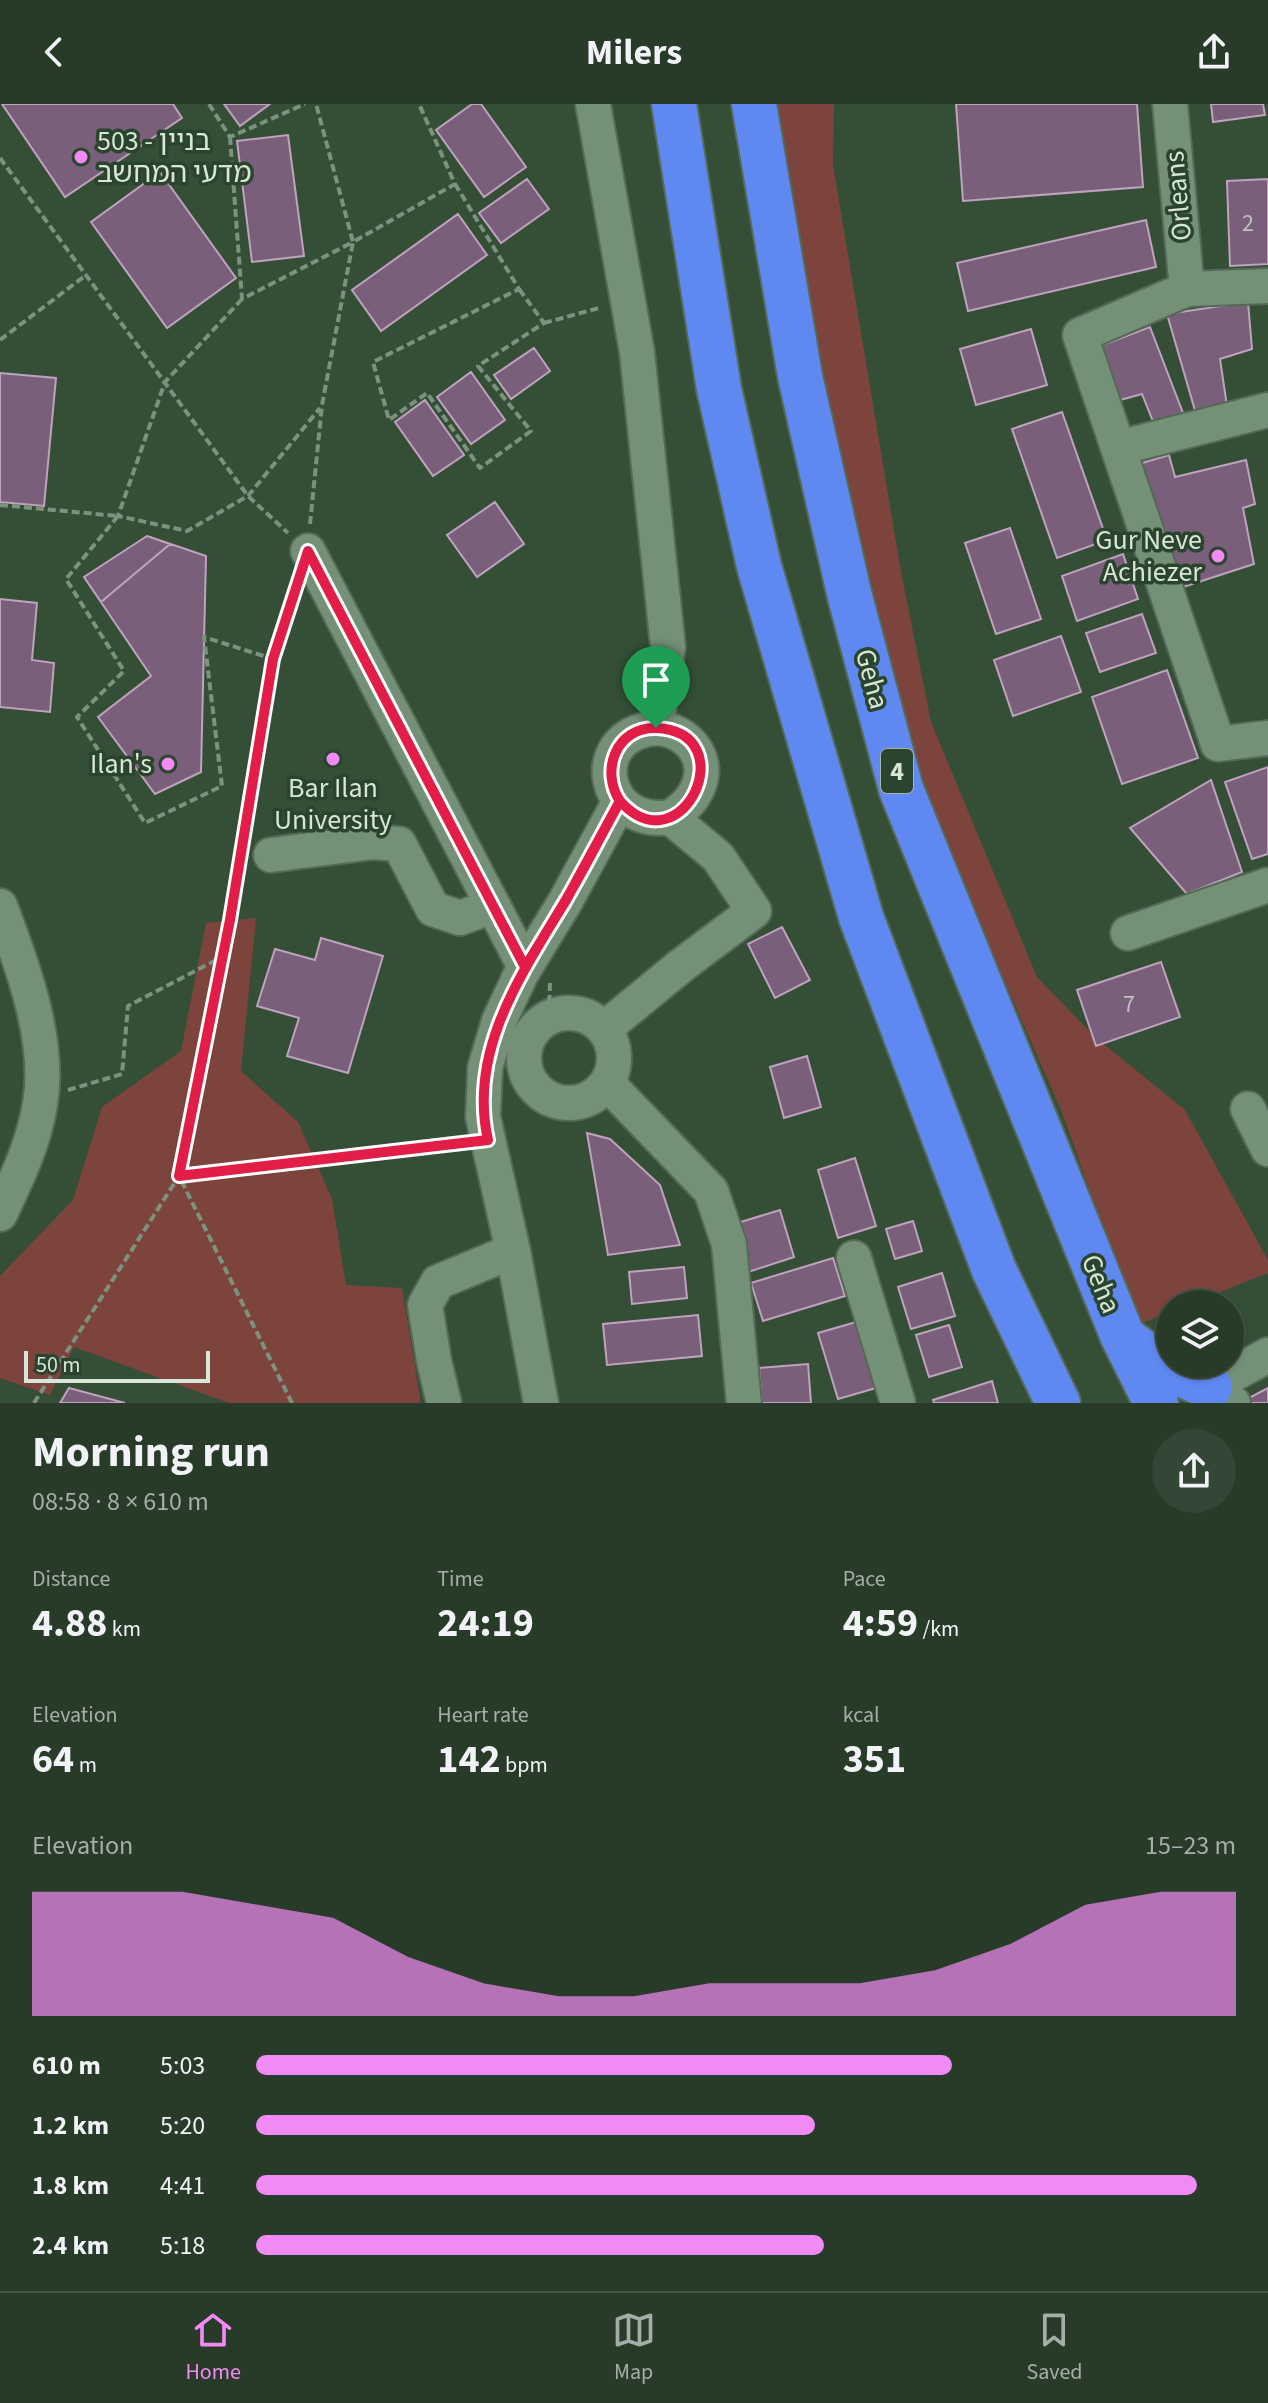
<!DOCTYPE html>
<meta charset="utf-8">
<style>
:root{--surface:#283b29;--page:#344635;--text:#f1f3f6;--muted:#a5ada8;--line:#445546;--accent:#f18af4}
body{margin:0;font-family:"Source Sans 3","Noto Sans Hebrew",sans-serif;background:var(--page);color:var(--text);height:100vh;display:flex;flex-direction:column;font-size:30px;white-space:nowrap}
*{box-sizing:border-box;margin:0}
p{font-size:26px;color:var(--muted)}
.icon{flex:none;width:44px;height:44px;fill:none;stroke:currentColor;stroke-width:2;stroke-linecap:round;stroke-linejoin:round}
.map{position:relative;height:1299px;overflow:hidden}
.details{display:flex;flex-direction:column;background:var(--surface);flex:1}
.details>*{flex:none}
.buttons{position:absolute;left:1156px;top:1186px;display:grid;gap:16px}
.buttons a{display:grid;place-items:center;width:88px;height:88px;border-radius:50%;background:var(--surface);box-shadow:0 2px 6px #0004,0 0 0 2px var(--line);font-size:40px}
.scale{position:absolute;left:24px;bottom:20px;width:186px;box-sizing:border-box;padding-left:8px;border:4px solid #d7e6d7;border-top:0;font-size:22px;line-height:28px;white-space:nowrap;color:#d7e6d7;-webkit-text-stroke:6px #2b442d;paint-order:stroke}
.pin{position:absolute;display:grid;place-items:center;width:68px;height:68px;color:#fff;margin:-82px -34px;border-radius:50% 50% 50% 0;rotate:-45deg;box-shadow:0 0 8px #0007}
.pin .icon{rotate:45deg}
.round{display:grid;place-items:center;flex:none;width:84px;height:84px;border-radius:42px;background:var(--page)}
.overview{display:flex;align-items:center;justify-content:space-between;height:136px;padding:0 32px}
h1{font-size:44px;font-weight:700;line-height:60px}
.stats{display:grid;grid-template-columns:repeat(3,1fr);gap:12px;height:136px;padding:8px 32px}
.stats div{display:grid;align-content:center}
.stats b{font-size:40px;font-weight:700}
.stats small{font-size:22px;font-weight:400}
.stats p{font-size:22px}
.chart{height:224px;padding:16px 32px}
.chart p{display:flex;justify-content:space-between}
.chart svg{width:100%;height:144px;margin-top:8px;fill:var(--accent);opacity:.7}
ul{padding:0 32px;list-style:none;font-size:26px}
li{display:grid;grid-template-columns:128px 96px 1fr;align-items:center;height:60px}
li i{height:20px;border-radius:10px;background:var(--accent)}
header{display:flex;justify-content:space-between;align-items:center;height:104px;padding:0 32px;background:var(--surface);font-size:36px;font-weight:700}
.dock{display:flex;justify-content:space-around;align-items:center;height:112px;border-top:2px solid var(--line);background:var(--surface);font-size:22px;color:var(--muted)}
.dock a{display:grid;justify-items:center;gap:4px}
.dock .selected{color:var(--accent)}
.map>svg:first-child{display:block}
.green{fill:#7d433d}
.building{fill:#795f79;stroke:#bea2be;stroke-width:2}
.lines{fill:none;stroke-linecap:round;stroke-linejoin:round}
.minor-casing{stroke:#546956;stroke-width:38}
.highway-casing{stroke:#546956;stroke-width:48}
.path{stroke:#7d927e;stroke-width:4;stroke-dasharray:8 4;stroke-linecap:butt}
.minor{stroke:#749076;stroke-width:34}
.highway{stroke:#6088f1;stroke-width:44}
.route-casing{stroke:#fff;stroke-width:16}
.route{stroke:#e11d48;stroke-width:10}
.poi-dot{fill:#f18af4;stroke:#2b442d;stroke-width:3}
.labels{text-anchor:middle;dominant-baseline:central;stroke-width:7;stroke-linejoin:round;paint-order:stroke}
.number-label{font-size:24px;fill:#c0c4c0}
.shield{fill:#2b442d;stroke:#a3b5a4;stroke-width:2}
.shield-label{font-size:26px;font-weight:bold;fill:#d7e6d7}
.poi-label{font-size:28px;fill:#d7e6d7;stroke:#2b442d;text-anchor:end}
.street-label{font-size:28px;fill:#d7e6d7;stroke:#2b442d}
</style>
<header><svg class="icon" aria-label="back" viewBox="0 0 24 24"><path d="M15 5l-7 7 7 7"/></svg>Milers<svg class="icon" aria-label="share" viewBox="0 0 24 24"><path d="M12 15V3M7 8l5-5 5 5M5 13v7h14v-7"/></svg></header>
<div class="map">
<svg width="1268" height="1299" viewBox="0 0 1268 1299">
<rect width="100%" height="100%" fill="#354f37"/>
<path class="green" d="M777 0H834L833 61 901 468 931 618 1037 873 1095 933 1185 1006 1268 1156V1169L1190 1200H1170V1208L1137 1221 1063 1011 936 720 872 499 804 188Z
M256 814 241 967 298 1018 332 1095 346 1181 402 1184 421 1299H229L74 1243 50 1291 0 1274V1172L73 1096 102 1003 181 947 206 819Z"/>
<path class="building" d="M2 0H173L182 14 65 93Z
M224 0H270L240 22Z
M472 0H481L526 63 484 93 436 26Z
M956 0H1137L1143 83 963 97Z
M1211 0H1263L1265 11 1213 18Z
M288 31 304 152 252 158 237 37Z
M160 68 236 174 167 224 91 118Z
M527 75 549 105 501 139 479 109Z
M1268 75V160L1230 162 1227 77Z
M458 110 487 151 381 227 352 186Z
M1146 116 1156 163 968 207 957 159Z
M1248 198 1252 245 1220 255 1227 302 1196 310 1167 210Z
M1150 223 1183 309 1154 320 1142 290 1113 298 1084 248Z
M1031 225 1047 281 976 301 960 245Z
M534 244 550 267 511 295 494 271Z
M471 268 505 316 471 340 437 293Z
M0 269 56 274 44 402 0 398Z
M425 296 464 351 433 372 395 318Z
M1062 308 1107 436 1057 454 1012 325Z
M1169 351 1175 373 1246 356 1255 400 1243 404 1254 460 1174 486 1129 363Z
M495 398 524 440 477 473 447 431Z
M1010 424 1041 515 996 530 965 439Z
M147 432 206 452 201 668 155 690 98 613 151 572 84 473Z
M147 432 170 440 101 498 84 473Z
M1123 450 1138 495 1077 517 1062 472Z
M0 495 37 499 32 556 54 559 50 608 0 603Z
M1142 510 1156 549 1100 568 1086 529Z
M1061 532 1081 588 1013 612 994 556Z
M1167 566 1198 654 1122 680 1092 593Z
M1268 663V750L1252 755 1225 678Z
M1211 676 1242 768 1187 790 1130 724Z
M782 823 810 876 775 894 748 840Z
M321 834 383 852 348 969 287 952 299 914 257 902 275 845 315 856Z
M1161 858 1180 913 1096 942 1077 886Z
M807 952 821 1003 784 1014 770 963Z
M587 1029 610 1035 660 1081 680 1141 608 1151Z
M855 1054 876 1122 838 1134 818 1066Z
M780 1106 794 1153 745 1169 731 1121Z
M913 1117 922 1147 895 1155 886 1125Z
M833 1154 845 1192 763 1217 751 1179Z
M684 1163 687 1194 632 1200 629 1168Z
M942 1169 955 1212 911 1225 898 1183Z
M698 1211 702 1252 607 1261 603 1220Z
M856 1218 876 1284 838 1295 818 1229Z
M949 1221 962 1263 929 1273 916 1231Z
M808 1260 811 1299H762L759 1264Z
M992 1277 998 1299H934L933 1296Z
M69 1284 125 1299H60Z
M1268 1284V1299H1241V1298Z"/>
<g class="lines">
<defs>
<path id="minor" d="M593 0 637 248 668 543 656 624
M1170 0 1187 185
M1268 182 1187 185 1080 231 1218 640 1268 634
M1118 344 1268 306
M308 447 525 863
M271 751 373 738 399 740 433 805 460 814 493 802
M0 802C22 860 51 937 40 1000 34 1039 17 1074 0 1110
M1128 829 1268 781
M524 954a45 45 0 1 1 90 0a45 45 0 1 1-90 0Z
M604 925 682 861 754 807 718 753 670 713C605 723 588 643 641 627 655 622 670 624 683 633 716 657 701 696 670 713
M607 979 711 1087 729 1140 744 1299
M1248 1005 1268 1045
M854 1154 898 1299
M444 1299 434 1257 425 1201 438 1178 513 1147
M541 1299 513 1147 483 1013 485 964 499 917 521 870 565 798 620 697
M1233 1299 1210 1283 1268 1251"/>
<path id="highway" d="M674 0 719 285 759 462 861 813 994 1166 1058 1299
M754 0 800 272 849 489 901 685 1123 1233 1156 1299
M1125 1235 1162 1262 1210 1283"/>
</defs>
<use href="#minor" class="minor-casing"/>
<use href="#highway" class="highway-casing"/>
<path class="path" d="M209 0 230 33 305 0
M230 33 242 195 353 138 316 0
M0 54 248 392 288 429
M455 80 519 185 373 258 389 316 427 289 480 364 531 327 478 262 544 219 519 185
M242 195 165 278 118 412 187 427 248 392 320 304
M544 219 599 204
M0 236 86 171
M0 401 118 412
M118 412 66 475 124 567 77 613 145 719 222 682 204 533 273 555
M310 420 322 301 353 138 455 80 419 0
M242 740 273 555 295 487
M550 879 549 905 553 911
M68 986 122 970 128 902 222 853
M34 1299 179 1072 240 753
M292 1299 179 1072 462 1039"/>
<use href="#minor" class="minor"/>
<use href="#highway" class="highway"/>
</g>
<g class="lines">
<defs>
<path id="route" d="M656 624C616 623 600 667 620 697 601 731 584 766 564 799 521 871 468 947 488 1036L179 1072 230 816 273 555 308 447 525 863 565 798 620 697C682 766 746 628 656 624"/>
</defs>
<use href="#route" class="route-casing"/>
<use href="#route" class="route"/>
</g>
<g class="poi-dot">
<circle cx="81" cy="53" r="8"/>
<circle cx="1218" cy="452" r="8"/>
<circle cx="333" cy="655" r="8"/>
<circle cx="168" cy="660" r="8"/>
</g>
<g class="labels">
<g class="number-label">
<text x="1248" y="119">2</text>
<text x="1129" y="900">7</text>
</g>
<rect class="shield" x="881" y="645" width="32" height="44" rx="6"/>
<g class="shield-label">
<text x="897" y="667">4</text>
</g>
<g class="poi-label">
<text x="97" y="37" text-anchor="start">503 - בניין<tspan x="97" dy="32">מדעי המחשב</tspan></text>
<text x="1202" y="436">Gur Neve<tspan x="1202" dy="32">Achiezer</tspan></text>
<text x="152" y="660">Ilan's</text>
<text x="333" y="684" text-anchor="middle">Bar Ilan<tspan x="333" dy="32">University</tspan></text>
</g>
<g class="street-label">
<text transform="translate(1178 92) rotate(-95)">Orleans</text>
<text transform="translate(872 575) rotate(75)">Geha</text>
<text transform="translate(1101 1180) rotate(68)">Geha</text>
</g>
</g>
</svg>
<div class="buttons">
<a><svg class="icon" aria-label="layers" viewBox="0 0 24 24"><path d="M12 4l9 5-9 5-9-5zM3 14l9 5 9-5"/></svg></a>
</div>
<div class="scale">50 m</div>
<div class="pin" style="left:656px;top:624px;background:#1e9e55"><svg class="icon" aria-label="arrive" viewBox="0 0 24 24"><path d="M6 21V4h12l-3 4 3 4H6"/></svg></div>
</div>
<section class="details">
<div class="overview"><div><h1>Morning run</h1><p>08:58 · 8 × 610 m</p></div><a class="round"><svg class="icon" aria-label="share" viewBox="0 0 24 24"><path d="M12 15V3M7 8l5-5 5 5M5 13v7h14v-7"/></svg></a></div>
<div class="stats">
<div><p>Distance</p><b>4.88<small> km</small></b></div>
<div><p>Time</p><b>24:19</b></div>
<div><p>Pace</p><b>4:59<small> /km</small></b></div>
</div>
<div class="stats">
<div><p>Elevation</p><b>64<small> m</small></b></div>
<div><p>Heart rate</p><b>142<small> bpm</small></b></div>
<div><p>kcal</p><b>351</b></div>
</div>
<div class="chart"><p><span>Elevation</span>15–23 m</p>
<svg viewBox="0 0 160 44" preserveAspectRatio="none"><path d="M0 44V6L10 6L20 6L30 10L40 14L50 26L60 34L70 38L80 38L90 34L100 34L110 34L120 30L130 22L140 10L150 6L160 6V44z"/></svg>
</div>
<ul>
<li><b>610 m</b>5:03<i style="width:71%"></i></li>
<li><b>1.2 km</b>5:20<i style="width:57%"></i></li>
<li><b>1.8 km</b>4:41<i style="width:96%"></i></li>
<li><b>2.4 km</b>5:18<i style="width:58%"></i></li>
</ul>
</section>
<nav class="dock">
<a class="selected"><svg class="icon" aria-label="home" viewBox="0 0 24 24"><path d="M3 11l9-7 9 7M6 9v11h12V9"/></svg>Home</a>
<a><svg class="icon" aria-label="map" viewBox="0 0 24 24"><path d="M3 6l6-2 6 2 6-2v14l-6 2-6-2-6 2zM9 4v14M15 6v14"/></svg>Map</a>
<a><svg class="icon" aria-label="saved" viewBox="0 0 24 24"><path d="M7 4h10v16l-5-4-5 4z"/></svg>Saved</a>
</nav>
